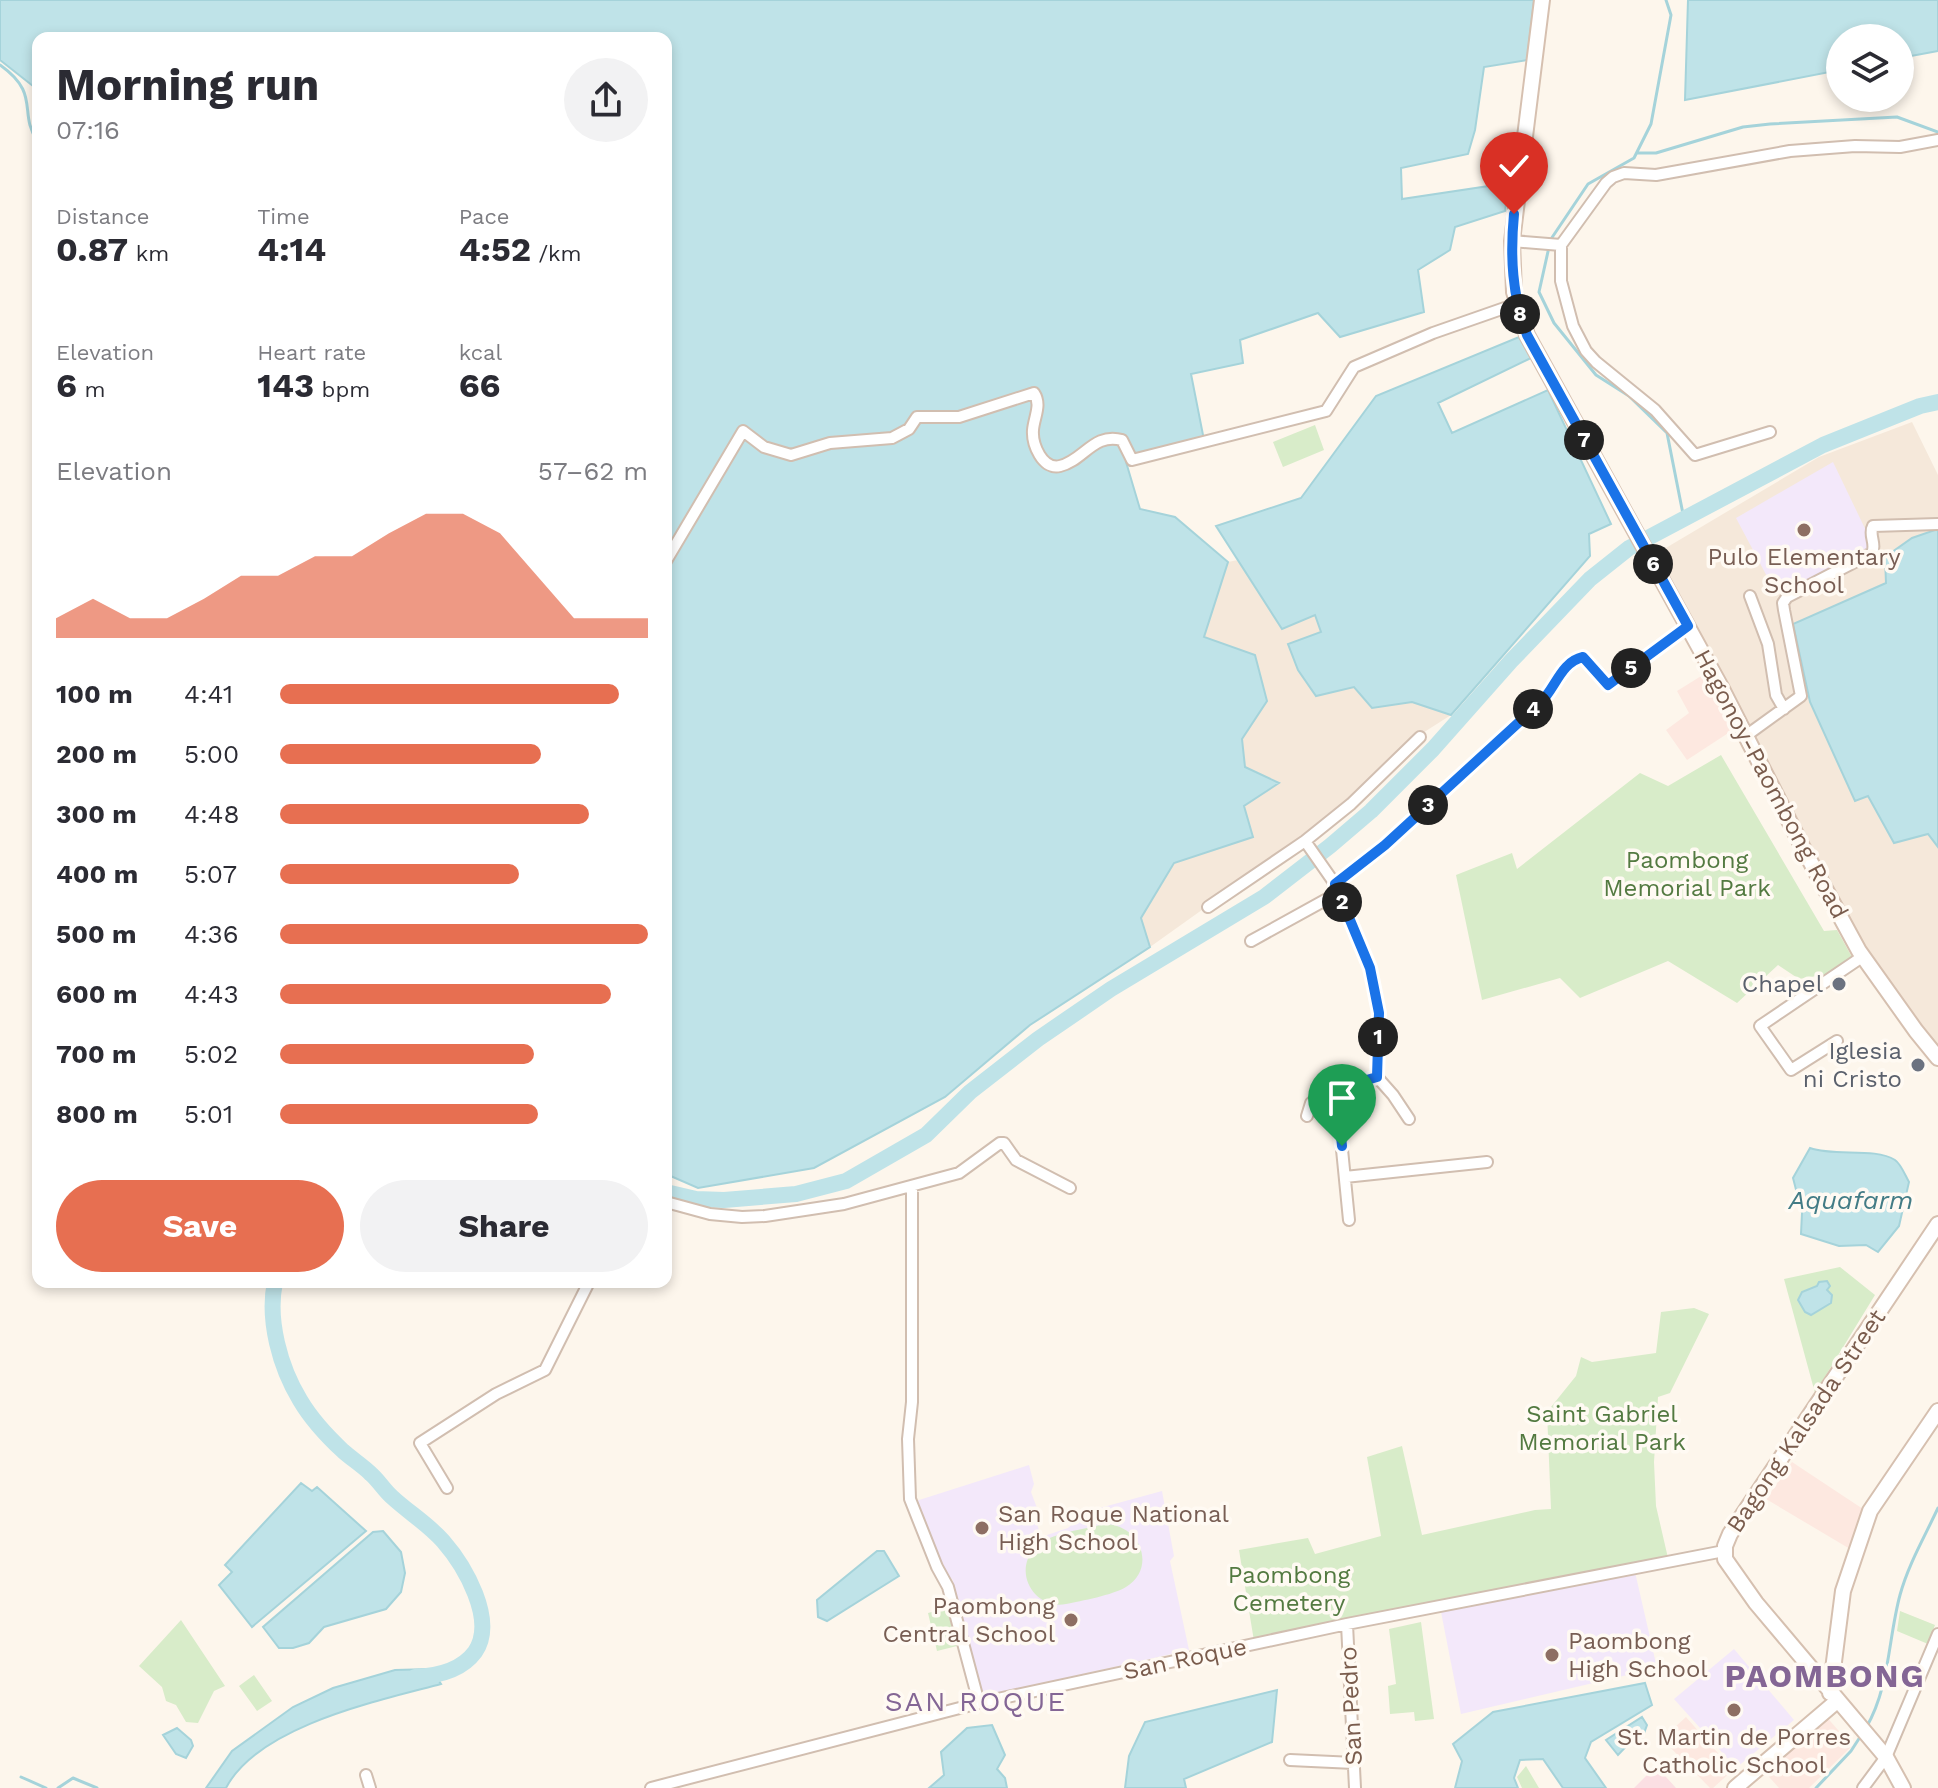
<!DOCTYPE html>
<meta charset="utf-8">
<style>
:root{--surface:#fff;--page:#f2f2f3;--text:#2b2b33;--muted:#7c7c81;--accent:#e76f51}
body{margin:0;font-family:"Work Sans",sans-serif;background:var(--page);color:var(--text);height:100vh;display:flex;flex-direction:column;font-size:30px;white-space:nowrap}
*{box-sizing:border-box;margin:0}
p{font-size:26px;color:var(--muted)}
.icon{flex:none;width:44px;height:44px;fill:none;stroke:currentColor;stroke-width:2;stroke-linecap:round;stroke-linejoin:round}
.map{position:relative;flex:1;overflow:hidden}
.panel{position:absolute;left:32px;top:32px;width:640px;height:1256px;display:flex;flex-direction:column;background:var(--surface);border-radius:16px;box-shadow:0 4px 12px #0003}
.panel>*{flex:none}
.fabs{position:absolute;left:1826px;top:24px;display:grid;gap:16px}
.fabs a{display:grid;place-items:center;width:88px;height:88px;border-radius:50%;background:var(--surface);box-shadow:0 4px 12px #0003;font-size:40px}
.pin{position:absolute;display:grid;place-items:center;width:68px;height:68px;color:#fff;margin:-82px -34px;border-radius:50% 50% 50% 0;rotate:-45deg;box-shadow:0 0 8px #0007}
.pin .icon{rotate:45deg}
.km{position:absolute;width:40px;height:40px;margin:-20px;border-radius:50%;background:#222;color:#fff;font-size:22px;line-height:40px;text-align:center}
.round{display:grid;place-items:center;flex:none;width:84px;height:84px;border-radius:42px;background:var(--page)}
.summary{display:flex;align-items:center;justify-content:space-between;height:136px;padding:0 24px}
h1{font-size:44px;font-weight:700;line-height:60px}
.metrics{display:grid;grid-template-columns:repeat(3,1fr);gap:12px;height:136px;padding:8px 24px}
.metrics div{display:grid;align-content:center}
.metrics b{font-size:34px;font-weight:700}
.metrics small{font-size:22px;font-weight:400}
.metrics p{font-size:22px}
.chart{height:224px;padding:16px 24px}
.chart p{display:flex;justify-content:space-between}
.chart svg{width:100%;height:144px;margin-top:8px;fill:var(--accent);opacity:.7}
.action{display:flex;gap:16px;margin-top:auto;padding:16px 24px}
.action a{flex:1;height:92px;border-radius:48px;background:var(--accent);color:#fff;font-size:32px;font-weight:700;line-height:92px;text-align:center}
.action a+a{background:var(--page);color:var(--text)}
ul{padding:0 24px;list-style:none;font-size:26px}
li{display:grid;grid-template-columns:128px 96px 1fr;align-items:center;height:60px}
li i{height:20px;border-radius:10px;background:var(--accent)}
.map>svg:first-child{display:block}
.residential{fill:#f5e8da}
.commercial{fill:#fde8e0}
.education{fill:#f3e8fa}
.medical{fill:#fbdfe3}
.green{fill:#d8ecc9}
.water{fill:#bfe3e8;stroke:#a5d3da;stroke-width:2}
.lines{fill:none;stroke-linecap:round;stroke-linejoin:round}
.stream{stroke:#a5d3da;stroke-width:3}
.river{stroke:#bfe3e8;stroke-width:16}
.street-casing{stroke:#d1beb0;stroke-width:14}
.secondary-casing{stroke:#d6c0b0;stroke-width:18}
.street{stroke:#fff;stroke-width:10}
.secondary{stroke:#fff;stroke-width:14}
.route-casing{stroke:#fff;stroke-width:16}
.route{stroke:#1a73e8;stroke-width:10}
.education-dot{fill:#8d6e63;stroke:#fffaf3;stroke-width:3}
.worship-dot{fill:#6b7280;stroke:#fffaf3;stroke-width:3}
.labels{text-anchor:middle;dominant-baseline:central;stroke-width:7;stroke-linejoin:round;paint-order:stroke}
.education-label{font-size:24px;fill:#785e54;stroke:#fffaf3}
.street-label{font-size:24px;fill:#7a5c4d;stroke:#fffaf3}
.park-label{font-size:24px;fill:#537a41;stroke:#fffaf3}
.worship-label{font-size:24px;fill:#5b616d;stroke:#fffaf3;text-anchor:end}
.water-label{font-size:26px;font-style:italic;fill:#437c86;stroke:#fffaf3}
.quarter-label{font-size:28px;letter-spacing:2px;fill:#846695;stroke:#fffaf3}
.district-label{font-size:32px;font-weight:bold;letter-spacing:2px;fill:#846695;stroke:#fffaf3}
</style>
<div class="map">
<svg width="1938" height="1788" viewBox="0 0 1938 1788">
<rect width="100%" height="100%" fill="#fdf6ec"/>
<path class="residential" d="M1912 422 1938 475V529L1912 538 1886 583 1855 800 1868 795 1928 834 1938 847V1050L1865 952 1654 555 1819 457Z
M1238 560 1282 628 1315 614 1322 632 1288 645 1354 687 1372 708 1412 702 1451 715 1418 736 1321 825 1150 947 1141 918 1174 863 1253 837 1244 806 1278 784 1244 767 1242 739 1267 701 1204 638 1228 562Z"/>
<path class="commercial" d="M1706 673 1736 728 1687 760 1666 730 1689 713 1677 691Z
M1792 1462 1866 1511 1850 1549 1766 1499Z
M1824 1714 1852 1746 1809 1788H1779L1762 1769Z
M1686 1717 1733 1770 1713 1788H1710L1662 1739Z"/>
<path class="education" d="M1833 462 1871 541V549L1782 596 1771 584 1736 518Z
M1029 1465 1034 1484 1031 1492 1037 1508 1036 1520 1041 1537 1068 1528 1085 1512 1162 1491 1174 1556 1170 1561 1189 1650 980 1697 951 1590 953 1580 941 1569 916 1501Z
M1635 1572 1657 1668 1461 1714 1441 1612Z
M1734 1649 1794 1720 1736 1768 1674 1699Z"/>
<path class="medical" d="M1656 1766 1676 1788H1634Z"/>
<path class="green" d="M1315 425 1324 450 1283 467 1273 442Z
M1721 755 1824 931 1837 930 1853 959 1828 974 1799 979 1778 965 1737 1003 1668 961 1580 998 1560 978 1482 1000 1456 875 1512 853 1517 869 1640 773 1668 786Z
M1840 1267 1875 1295 1815 1393 1784 1279Z
M1694 1308 1709 1314 1670 1393 1658 1397 1654 1462 1656 1506 1668 1558 1605 1568 1254 1641 1239 1550 1308 1538 1315 1554 1381 1536 1367 1457 1402 1446 1422 1535 1535 1510 1551 1509 1547 1412 1576 1376 1581 1357 1592 1362 1656 1353 1661 1312Z
M1104 1524C1141 1524 1157 1568 1126 1587 1113 1595 1081 1601 1066 1604 1035 1610 1012 1572 1035 1548 1050 1532 1084 1530 1104 1524Z
M947 1608 957 1646 937 1651 928 1613Z
M1900 1611 1935 1625 1928 1644 1897 1631Z
M181 1620 225 1686 214 1691 198 1723 186 1722 176 1705 166 1701 162 1687 139 1666Z
M1421 1622 1434 1719 1415 1721 1414 1712 1390 1714 1388 1686 1396 1684 1389 1629Z
M254 1675 272 1701 257 1711 239 1686Z
M1526 1766 1539 1788H1522L1517 1777Z"/>
<path class="water" d="M0 0H1534L1527 60 1484 67 1475 130 1468 154 1401 168 1402 199 1509 183 1505 211 1455 227 1450 250 1418 270 1424 312 1340 337 1318 313 1240 340 1243 363 1191 374 1204 440 1126 462 1140 509 1175 517 1228 562 1204 637 1255 655 1267 701 1242 739 1245 767 1279 783 1244 806 1253 837 1174 863 1141 918 1150 947 1030 1025 945 1097 814 1168 698 1188 666 1174V38H38V90L0 60Z
M1688 0H1938V51L1900 58V38H1840V70L1685 100Z
M1519 337 1531 358 1438 403 1452 433 1548 390 1611 524 1589 534 1590 556 1451 715 1412 702 1372 708 1354 687 1316 696 1298 670 1288 644 1321 632 1315 615 1282 629 1216 526 1301 498 1376 396Z
M1938 529V847L1928 834 1894 843 1868 796 1855 801 1810 702 1793 624 1886 583 1885 557 1912 538Z
M1810 1148C1835 1157 1874 1147 1895 1160 1901 1164 1905 1175 1909 1182L1899 1226 1878 1252 1866 1245 1839 1246 1801 1234 1802 1213 1793 1178Z
M1827 1281 1830 1286 1827 1290 1832 1295 1831 1303 1811 1315 1805 1312 1798 1300 1802 1292 1817 1286 1819 1282Z
M301 1483 312 1491 317 1487 366 1531 252 1627 219 1585 232 1572 225 1565Z
M383 1531 401 1552 405 1573 401 1592 386 1609 324 1627 309 1643 293 1648H279L263 1627 373 1532Z
M877 1551H884L899 1576 827 1621 818 1617 817 1600Z
M431 1669 441 1684C377 1701 258 1726 226 1788H206L232 1751 293 1707 333 1688 395 1670Z
M1645 1683 1652 1705 1591 1742 1585 1758 1606 1788H1563L1543 1759 1520 1760 1514 1778 1518 1788H1455L1462 1761 1453 1744 1493 1712Z
M1277 1690 1272 1742 1184 1779 1186 1788H1125L1129 1756 1145 1722Z
M1642 1717 1647 1725 1643 1736H1636L1618 1755 1606 1740Z
M992 1725 1005 1755 997 1769 1005 1778 1007 1788H929L944 1775 941 1752 967 1728Z
M177 1728 191 1740 193 1746 186 1758 176 1754 163 1735Z"/>
<g class="lines">
<path class="stream" d="M0 65C42 95 17 112 38 142
M1637 153H1656L1743 127 1770 124 1897 117 1938 132
M1551 239 1588 184 1634 158 1651 124 1671 15 1666 0
M1549 247 1539 292 1554 323 1596 375 1629 396 1667 433 1684 519
M1866 1728C1890 1687 1888 1639 1900 1595 1908 1565 1925 1536 1938 1508
M21 1777 46 1788
M58 1788 73 1778 97 1788
M1816 1788 1851 1751 1862 1734"/>
<path class="river" d="M666 1192 696 1199 724 1200 796 1194 846 1181 926 1135 970 1092 1038 1039 1111 989 1264 897 1330 846 1371 811 1433 749 1511 661 1590 579 1629 548 1823 445 1920 406 1938 402
M275 1282C267 1320 280 1367 300 1400 310 1417 328 1437 343 1451 352 1459 363 1466 371 1474 379 1481 384 1490 392 1497 408 1512 428 1524 443 1541 464 1565 497 1620 475 1652 461 1671 438 1676 415 1677"/>
<defs>
<path id="street" d="M1512 241 1561 245
M1770 432 1695 455 1655 410 1596 362 1586 351 1573 326 1561 281V245L1606 183 1613 177 1624 173 1656 175 1790 151 1855 146 1900 147 1938 140
M666 561 743 431 764 447 791 455 830 443 892 438 909 429 917 417H959L1034 393C1042 405 1034 417 1033 430 1032 444 1042 470 1060 466 1083 461 1094 432 1122 440L1132 460 1326 411 1354 367 1433 333 1516 304
M1750 596 1768 644 1776 695 1784 709
M1747 735 1801 696 1784 610 1783 603 1787 597 1872 553C1877 544 1868 535 1873 526L1938 524
M1305 841 1335 884 1370 968 1379 1013 1377 1077 1324 1093 1311 1103 1307 1116
M1335 884 1385 845 1541 702C1555 687 1561 662 1583 657L1608 685 1688 626
M1208 907 1305 841 1351 804 1420 737
M1251 941 1338 893
M1837 1041 1791 1070 1760 1026 1862 957
M1377 1077 1393 1095 1409 1119
M1336 1089 1349 1220
M1345 1177 1487 1162
M912 1186V1402L908 1439 910 1499 937 1567 948 1587 979 1703
M666 1202 710 1214 742 1217 765 1216 844 1204 959 1173 1000 1143H1004L1016 1160 1070 1188
M447 1488 420 1443 496 1394 545 1370 589 1282
M1347 1624 1355 1788
M1290 1760 1354 1763
M366 1775 370 1788
M651 1788 979 1703 1347 1624 1724 1551
M1863 1788 1886 1757 1938 1634"/>
<path id="secondary" d="M1542 0 1512 241 1514 292 1527 335 1721 687 1803 848 1859 951 1916 1031 1938 1058
M1830 1693 1843 1591 1870 1511 1938 1411
M1735 1788 1837 1701
M1903 1788 1886 1757 1756 1603 1725 1559V1546L1730 1534 1938 1224"/>
</defs>
<use href="#street" class="street-casing"/>
<use href="#secondary" class="secondary-casing"/>
<use href="#street" class="street"/>
<use href="#secondary" class="secondary"/>
</g>
<g class="lines">
<defs>
<path id="route" d="M1342 1146 1336 1089 1377 1077 1379 1013 1370 968 1335 884 1385 845 1541 702C1556 687 1561 662 1583 657L1608 685 1688 626 1527 335C1512 295 1510 256 1514 214"/>
</defs>
<use href="#route" class="route-casing"/>
<use href="#route" class="route"/>
</g>
<g class="education-dot">
<circle cx="1804" cy="530" r="8"/>
<circle cx="982" cy="1528" r="8"/>
<circle cx="1071" cy="1620" r="8"/>
<circle cx="1552" cy="1655" r="8"/>
<circle cx="1734" cy="1710" r="8"/>
</g>
<g class="worship-dot">
<circle cx="1839" cy="984" r="8"/>
<circle cx="1918" cy="1065" r="8"/>
</g>
<g class="labels">
<g class="education-label">
<text x="1804" y="557">Pulo Elementary<tspan x="1804" dy="28">School</tspan></text>
<text x="998" y="1514" text-anchor="start">San Roque National<tspan x="998" dy="28">High School</tspan></text>
<text x="1055" y="1606" text-anchor="end">Paombong<tspan x="1055" dy="28">Central School</tspan></text>
<text x="1568" y="1641" text-anchor="start">Paombong<tspan x="1568" dy="28">High School</tspan></text>
<text x="1734" y="1737">St. Martin de Porres<tspan x="1734" dy="28">Catholic School</tspan></text>
</g>
<g class="street-label">
<text transform="translate(1771 784) rotate(62)">Hagonoy-Paombong Road</text>
<text transform="translate(1806 1421) rotate(-56)">Bagong Kalsada Street</text>
<text transform="translate(1185 1659) rotate(-12)">San Roque</text>
<text transform="translate(1351 1706) rotate(-93)">San Pedro</text>
</g>
<g class="park-label">
<text x="1687" y="860">Paombong<tspan x="1687" dy="28">Memorial Park</tspan></text>
<text x="1602" y="1414">Saint Gabriel<tspan x="1602" dy="28">Memorial Park</tspan></text>
<text x="1289" y="1575">Paombong<tspan x="1289" dy="28">Cemetery</tspan></text>
</g>
<g class="worship-label">
<text x="1823" y="984">Chapel</text>
<text x="1902" y="1051">Iglesia<tspan x="1902" dy="28">ni Cristo</tspan></text>
</g>
<g class="water-label">
<text x="1851" y="1200">Aquafarm</text>
</g>
<g class="quarter-label">
<text x="976" y="1701">SAN ROQUE</text>
</g>
<g class="district-label">
<text x="1825" y="1676">PAOMBONG</text>
</g>
</g>
</svg>
<div class="fabs">
<a><svg class="icon" aria-label="layers" viewBox="0 0 24 24"><path d="M12 4l9 5-9 5-9-5zM3 14l9 5 9-5"/></svg></a>
</div>
<div class="pin" style="left:1342px;top:1146px;background:#1e9e55"><svg class="icon" aria-label="arrive" viewBox="0 0 24 24"><path d="M6 21V4h12l-3 4 3 4H6"/></svg></div>
<div class="pin" style="left:1514px;top:214px;background:#d93025"><svg class="icon" aria-label="check" viewBox="0 0 24 24"><path d="M5 12l5 5 9-10"/></svg></div>
<b class="km" style="left:1378px;top:1037px">1</b>
<b class="km" style="left:1342px;top:902px">2</b>
<b class="km" style="left:1428px;top:805px">3</b>
<b class="km" style="left:1533px;top:709px">4</b>
<b class="km" style="left:1631px;top:668px">5</b>
<b class="km" style="left:1653px;top:564px">6</b>
<b class="km" style="left:1584px;top:440px">7</b>
<b class="km" style="left:1520px;top:314px">8</b>
<section class="panel">
<div class="summary"><div><h1>Morning run</h1><p>07:16</p></div><a class="round"><svg class="icon" aria-label="share" viewBox="0 0 24 24"><path d="M12 15V3M7 8l5-5 5 5M5 13v7h14v-7"/></svg></a></div>
<div class="metrics">
<div><p>Distance</p><b>0.87<small> km</small></b></div>
<div><p>Time</p><b>4:14</b></div>
<div><p>Pace</p><b>4:52<small> /km</small></b></div>
</div>
<div class="metrics">
<div><p>Elevation</p><b>6<small> m</small></b></div>
<div><p>Heart rate</p><b>143<small> bpm</small></b></div>
<div><p>kcal</p><b>66</b></div>
</div>
<div class="chart"><p><span>Elevation</span>57–62 m</p>
<svg viewBox="0 0 160 44" preserveAspectRatio="none"><path d="M0 44V38L10 32L20 38L30 38L40 32L50 25L60 25L70 19L80 19L90 12L100 6L110 6L120 12L130 25L140 38L150 38L160 38V44z"/></svg>
</div>
<ul>
<li><b>100 m</b>4:41<i style="width:92%"></i></li>
<li><b>200 m</b>5:00<i style="width:71%"></i></li>
<li><b>300 m</b>4:48<i style="width:84%"></i></li>
<li><b>400 m</b>5:07<i style="width:65%"></i></li>
<li><b>500 m</b>4:36<i style="width:100%"></i></li>
<li><b>600 m</b>4:43<i style="width:90%"></i></li>
<li><b>700 m</b>5:02<i style="width:69%"></i></li>
<li><b>800 m</b>5:01<i style="width:70%"></i></li>
</ul>
<div class="action"><a>Save</a><a>Share</a></div>
</section>
</div>
